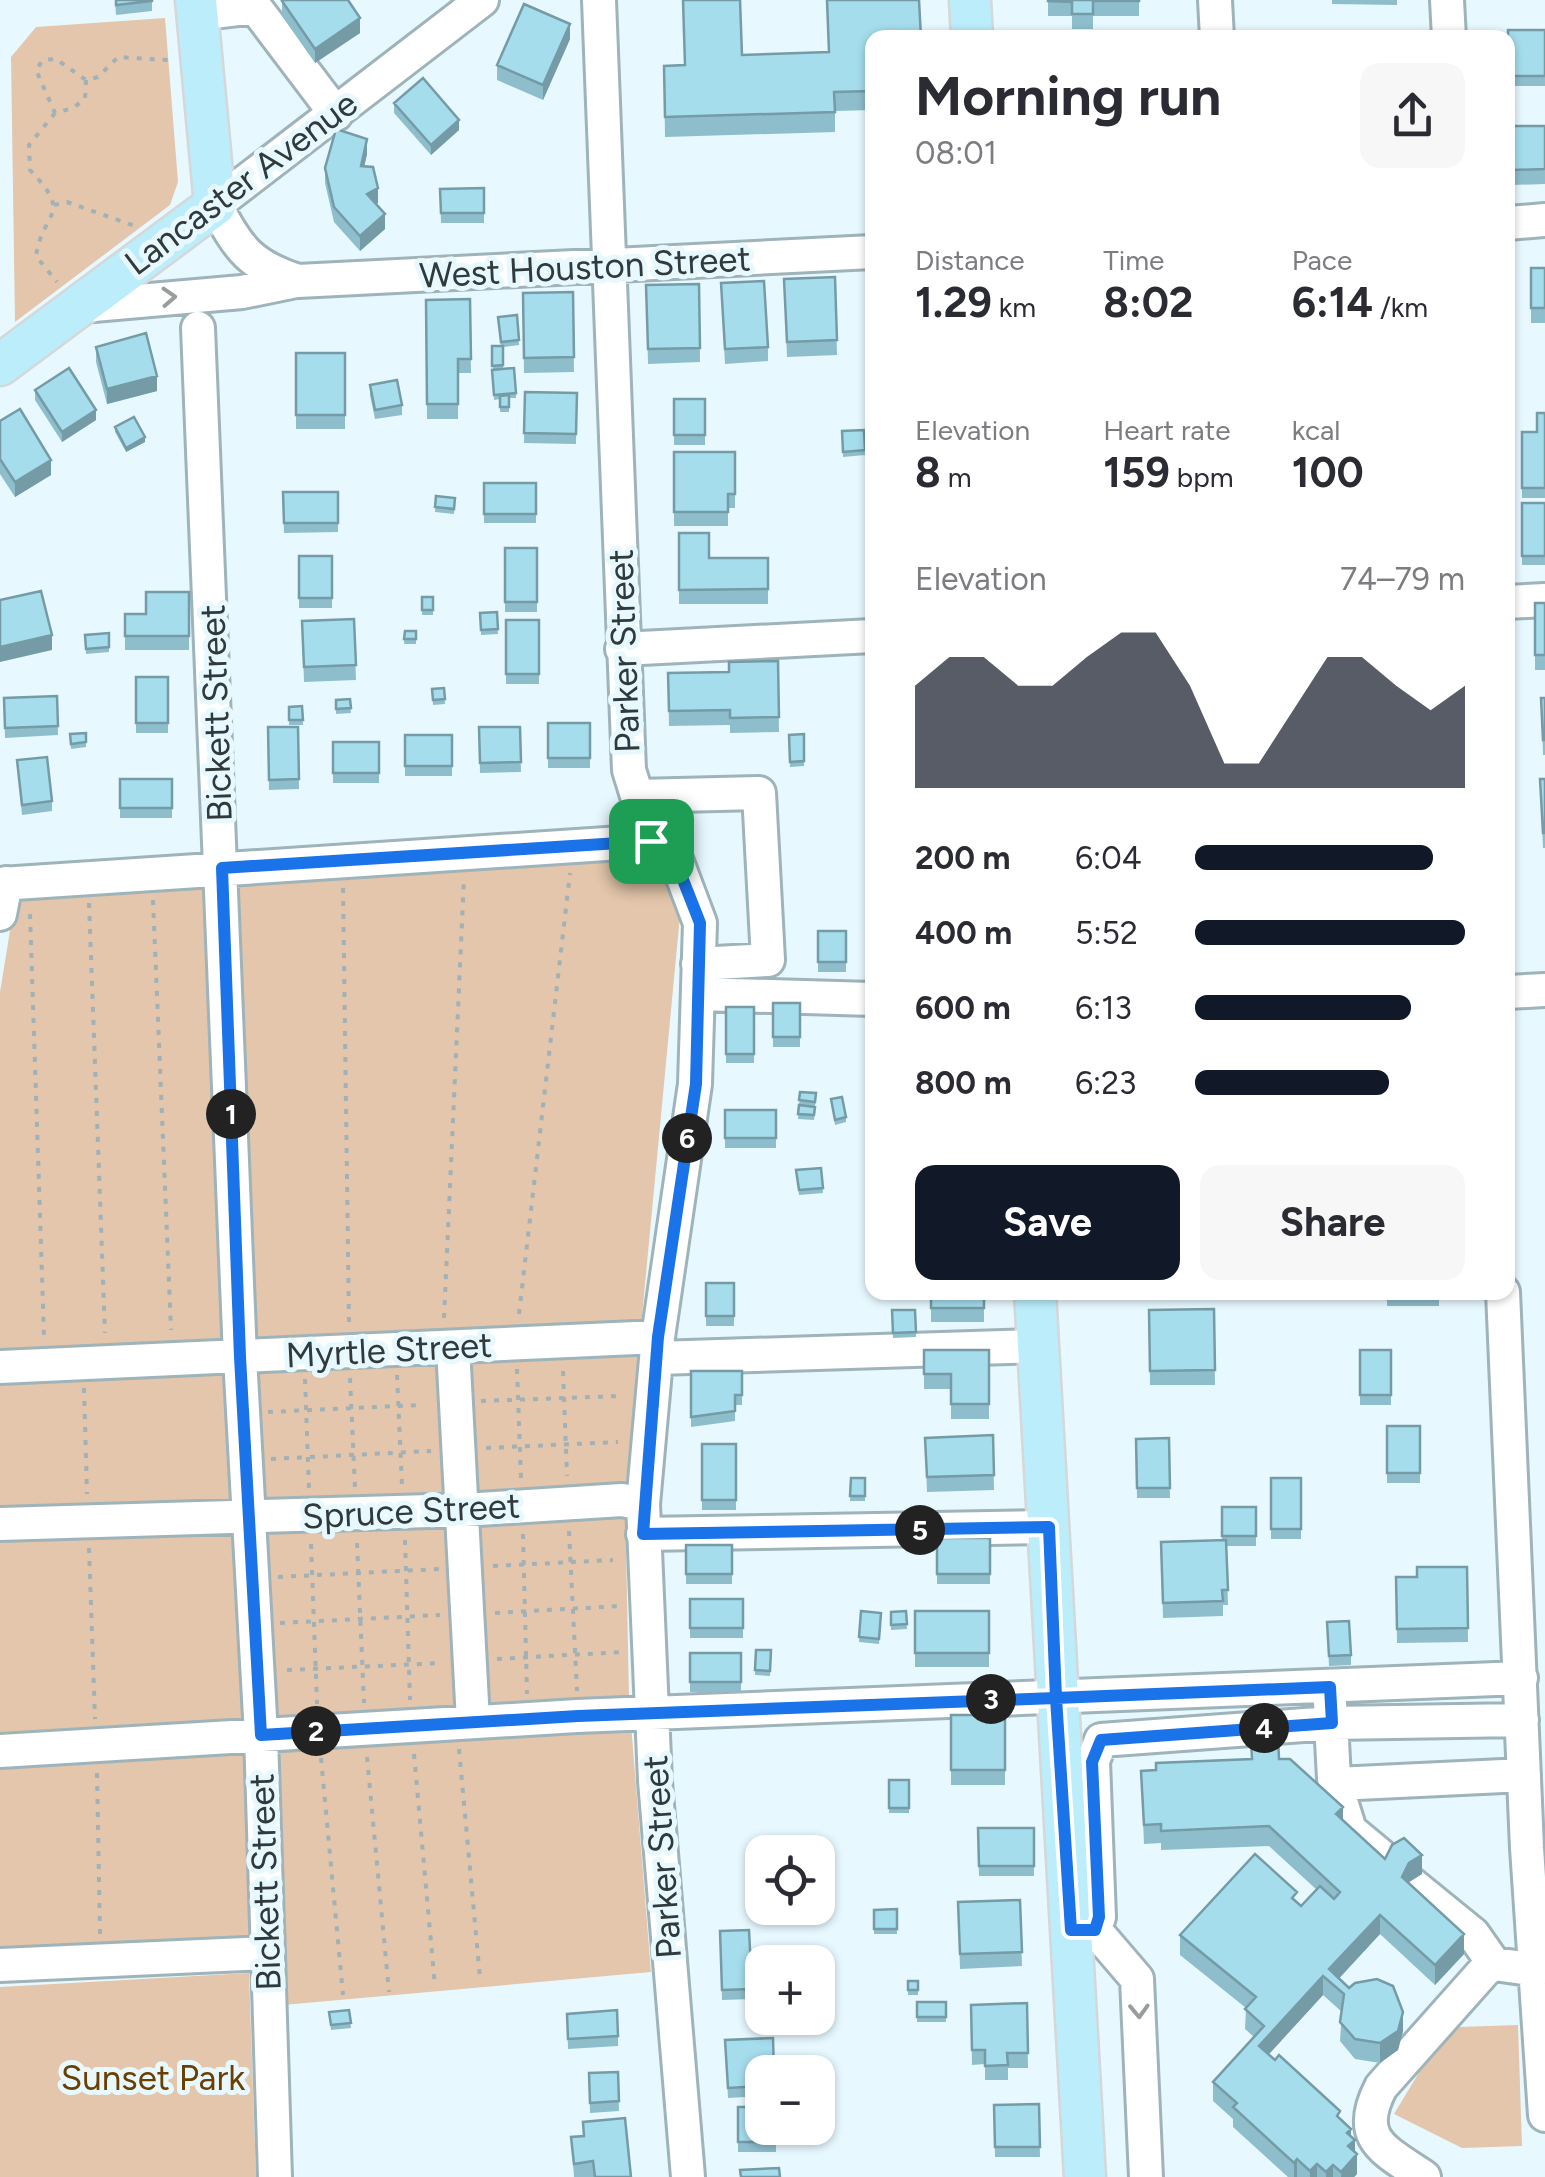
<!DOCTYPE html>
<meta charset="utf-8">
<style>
:root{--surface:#fff;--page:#f7f7f7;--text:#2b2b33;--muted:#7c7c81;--accent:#111827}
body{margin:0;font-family:Figtree,sans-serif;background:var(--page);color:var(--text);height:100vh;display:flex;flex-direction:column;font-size:38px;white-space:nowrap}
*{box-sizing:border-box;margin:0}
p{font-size:32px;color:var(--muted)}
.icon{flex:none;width:55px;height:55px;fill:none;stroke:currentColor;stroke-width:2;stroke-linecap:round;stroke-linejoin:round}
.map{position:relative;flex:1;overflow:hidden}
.drawer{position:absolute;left:865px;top:30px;width:650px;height:1270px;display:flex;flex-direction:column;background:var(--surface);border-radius:20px;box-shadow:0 2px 8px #0004}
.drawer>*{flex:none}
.fabs{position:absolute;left:745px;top:1835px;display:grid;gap:20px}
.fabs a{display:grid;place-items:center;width:90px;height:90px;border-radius:20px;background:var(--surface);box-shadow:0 2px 8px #0004;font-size:50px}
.pin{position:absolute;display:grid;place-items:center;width:85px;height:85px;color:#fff;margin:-42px;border-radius:20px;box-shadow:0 5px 15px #0006}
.km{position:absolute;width:50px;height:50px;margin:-25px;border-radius:50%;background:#222;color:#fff;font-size:28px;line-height:50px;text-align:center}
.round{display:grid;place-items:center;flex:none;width:105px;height:105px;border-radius:20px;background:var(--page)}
.overview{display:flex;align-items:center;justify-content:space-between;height:170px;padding:0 50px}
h1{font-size:55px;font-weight:700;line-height:75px}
.figures{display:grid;grid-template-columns:repeat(3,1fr);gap:15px;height:170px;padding:10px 50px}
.figures div{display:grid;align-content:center}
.figures b{font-size:42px;font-weight:700}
.figures small{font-size:28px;font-weight:400}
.figures p{font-size:28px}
.chart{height:280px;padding:20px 50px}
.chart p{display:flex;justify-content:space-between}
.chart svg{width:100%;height:180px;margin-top:10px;fill:var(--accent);opacity:.7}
.primary-button{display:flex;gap:20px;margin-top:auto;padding:20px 50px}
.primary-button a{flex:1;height:115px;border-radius:20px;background:var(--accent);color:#fff;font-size:40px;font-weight:700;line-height:115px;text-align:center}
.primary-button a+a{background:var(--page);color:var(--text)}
ul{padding:0 50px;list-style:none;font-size:32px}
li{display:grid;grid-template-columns:160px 120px 1fr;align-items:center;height:75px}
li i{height:25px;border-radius:12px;background:var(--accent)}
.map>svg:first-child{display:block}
.green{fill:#e3c6ab}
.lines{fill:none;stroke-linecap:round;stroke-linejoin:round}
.minor-casing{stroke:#9eb3ba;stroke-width:38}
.major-casing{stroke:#d6d7d8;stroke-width:45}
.path{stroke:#a2b1b5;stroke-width:4;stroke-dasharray:5 8;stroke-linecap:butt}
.minor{stroke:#fff;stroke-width:32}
.major{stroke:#bbedfb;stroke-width:40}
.wall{fill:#8ebecc}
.shaded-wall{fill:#749ba6}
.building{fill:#a5dded;stroke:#749ba6;stroke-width:2.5}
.oneway{stroke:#989c9d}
.route-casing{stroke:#fff;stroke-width:20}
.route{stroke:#1a73e8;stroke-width:12}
.labels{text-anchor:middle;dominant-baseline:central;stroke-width:10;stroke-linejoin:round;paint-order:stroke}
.street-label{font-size:35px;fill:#30393b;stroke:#e7f9ff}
.park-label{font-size:35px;fill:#6b3e01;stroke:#e7f9ff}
</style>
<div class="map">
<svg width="1545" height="2177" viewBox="0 0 1545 2177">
<rect width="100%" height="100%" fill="#e7f9ff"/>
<path class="green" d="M165 18 178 182 170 205 15 322 11 57 36 27Z
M602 861C649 864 658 863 681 905L625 1495 629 1699 651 1972 283 2005 282 1939 0 1953V992L15 900Z
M249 1973 256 2177H0V1987Z
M1518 2025 1522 2146 1462 2148 1394 2114 1429 2056 1459 2027Z"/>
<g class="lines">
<defs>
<path id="minor" d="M482 0 215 205C239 248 248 265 298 281L872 252
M599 0 629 770 651 841 677 862 700 923 695 1084 658 1337 643 1504 655 1781 688 2177
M1215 0 1217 38
M1447 0 1449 38
M197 14 255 7 336 114
M1508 223 1545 220
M82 306 242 292 296 281
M198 328 240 1357 261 1735 275 2177
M1508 602 1545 600
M622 649 872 636
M637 796 759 793 768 960 698 964
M0 884 651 841
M0 914 6 883
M1508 992 1545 990
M698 994 872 999
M1503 1292 1527 1848 1545 2115
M453 1348 473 1721
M657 1358 1038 1346
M0 1367 658 1337
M0 1524 463 1510 622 1500 643 1504
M643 1534 1049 1527
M1330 1702 1334 1779 1350 1830 1392 1865
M0 1751 577 1716 1521 1678
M1336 1784 1524 1775
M1409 1882 1473 1934 1494 1964
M1076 1930H1095L1137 1979 1146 2177
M1095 1930 1099 1917 1093 1761 1101 1740 1331 1723 1522 1720
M0 1965 268 1953
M1424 2177C1384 2150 1354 2139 1381 2087L1485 1970 1494 1964 1537 1970"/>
<path id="major" d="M970 0 972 38
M0 365 215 205 196 0
M1035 1292 1085 2177"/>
</defs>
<use href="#minor" class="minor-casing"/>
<use href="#major" class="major-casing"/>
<path class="path" d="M86 80 85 99 73 108 55 113 36 70 43 60 56 59 86 80 98 77 118 57 168 60
M55 113 29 145 30 170C74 216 43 210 36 256L57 282
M54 205 67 202 135 226
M343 888 349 1323
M153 900 171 1330
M89 903 105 1333
M30 914 44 1336
M519 1314 570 873
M444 1318 464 878
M517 1369 521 1479
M563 1371 567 1476
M397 1375 402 1485
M350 1378 355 1488
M305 1379 309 1489
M84 1388 87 1494
M481 1401 621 1396
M268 1412 419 1405
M486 1448 618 1442
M271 1459 431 1451
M569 1531 577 1691
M523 1534 527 1694
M405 1540 410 1700
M357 1543 364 1703
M311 1544 317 1704
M89 1548 95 1719
M493 1566 613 1560
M278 1577 439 1569
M495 1613 620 1606
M280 1623 440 1615
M497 1659 622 1652
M287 1670 442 1663
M459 1749 480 1978
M414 1754 435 1987
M367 1757 389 1992
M321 1758 343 1995
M97 1773 100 1934"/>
<use href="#minor" class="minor"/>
<use href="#major" class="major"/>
</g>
<path class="wall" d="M115 0H152V11L116 15Z
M1048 0H1139V16H1093V29H1072V16H1048Z
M1332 0H1397V5L1332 4Z
M282 1 360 33 315 63 282 16Z
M1508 30H1545V86H1508Z
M872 38V110L835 111V132L665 137 664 66 684 65 742 55 828 52Z
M570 39 543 100 497 80V65Z
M394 103 459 130 431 155 394 113Z
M1511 126H1545V184L1512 185Z
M367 154 364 167 378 203 376 204 385 229 360 251 334 222 325 183V168Z
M484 188V223H441L440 189Z
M1531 268H1545V323H1531Z
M835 277 837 355 787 357 784 279Z
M721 283 768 347V361L725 364Z
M699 284 700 362 648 364 646 285Z
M573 292 574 372 524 373 523 293Z
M470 299 471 373H458V419H427L426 300Z
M517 315 519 345 503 347V369L516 393V398H509V412H500V399L494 400 492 346H501L498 322Z
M96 347 157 391 107 404 96 362Z
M296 353H345V429H296Z
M370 385 402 405V415L375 419 370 395Z
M35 390 96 420 62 442 35 400Z
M525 392 577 393 576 444 524 443Z
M674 399H705V445H674Z
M1545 413V498H1522V432H1537Z
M0 421 51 475 15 497 0 474Z
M115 427 145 442 126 452 115 432Z
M864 430 865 455 843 457 842 431Z
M674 452H735V508H728V526H674Z
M484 483H536V523H484Z
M283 492H338V532L284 533Z
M436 496 455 498 454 514 435 512Z
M1522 503H1545V565H1522Z
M679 533 709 558H768V604H679Z
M505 548H537V612H505Z
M299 556H332V608H299Z
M189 592V650H125V614H146Z
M422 597H433V615H422Z
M1535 603H1545V670H1535Z
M497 612 498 634 481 635 480 613Z
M354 619 356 680 304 682 302 621Z
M506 620H539V684H506Z
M405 631H416V644H404Z
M109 633V652L86 654 85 635Z
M778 661 779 732 730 733V725L669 726 668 673 729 672Z
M136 677H168V733H136Z
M444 688 445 704 433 705 432 689Z
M57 696 58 735 5 738 4 698Z
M1541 698H1545V755H1543Z
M350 699 351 713 336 714V700Z
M302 706 303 725H289V707Z
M548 723H590V768H548Z
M268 727H298L299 789 269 790Z
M479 727H520L521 772 480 773Z
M86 733V747L71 749 70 734Z
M804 734V766L790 767 789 735Z
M405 735H452V776H405Z
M333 742H379V783H333Z
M17 760 52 801V811L22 815Z
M120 779H172V818H120Z
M1540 779H1545V848H1543Z
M818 931H846V972H818Z
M773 1003H800V1047H773Z
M726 1007H754V1063H726Z
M800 1092 816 1093 814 1120 798 1119Z
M831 1099 846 1117V1122L835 1125Z
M725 1110H776V1148H725Z
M821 1168 823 1193 799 1195 796 1170Z
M706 1283H734V1326H706Z
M931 1292H984V1322H931Z
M1387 1292H1439V1306H1387Z
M1214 1309 1215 1385H1150L1149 1310Z
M892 1310 916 1332V1337L893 1338Z
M924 1350H989V1419H951V1389H924Z
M1360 1350H1391V1405H1360Z
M691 1371H742V1405H735V1421L691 1427Z
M1387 1426H1420V1483H1387Z
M993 1435 994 1490 927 1492 925 1438Z
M1169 1438 1170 1498H1137L1136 1439Z
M702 1444H736V1510H702Z
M851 1478H865V1501H850Z
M1271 1478H1301V1539H1271Z
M1222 1507H1256V1546H1226L1228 1605H1223V1616L1163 1618 1161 1542 1222 1540Z
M905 1532H927V1550L906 1551Z
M937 1538H990V1584H937Z
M686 1545H732V1584H686Z
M1467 1567 1468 1642 1397 1643 1396 1577H1417Z
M690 1599H743V1638H690Z
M861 1611 881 1613 879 1644 859 1642Z
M906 1611 907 1629 891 1630V1612Z
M915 1611H989V1667H915Z
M1327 1622 1351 1655V1665L1329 1666Z
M756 1650H771L770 1676 755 1675Z
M690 1653H741V1692H690Z
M951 1715H1005V1785H951Z
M1251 1739 1279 1759 1385 1859 1422 1874 1408 1883 1464 1954 1435 1985 1380 1934 1339 1978 1403 2031 1398 2050 1380 2063 1355 2059 1340 2041 1342 2012 1323 1995 1269 2054 1340 2119 1351 2137 1357 2174 1354 2177H1288L1233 2127V2119L1213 2101V2082L1254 2037 1245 2029 1246 2008 1180 1955V1935L1297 1903 1301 1906 1317 1890 1269 1846 1161 1850V1843L1144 1844 1141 1771 1156 1770 1251 1759Z
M889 1780H909V1813H889Z
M978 1828H1034V1876H979Z
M1020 1900 1022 1966 960 1969 958 1902Z
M897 1909V1934H874V1910Z
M749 1930 752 1999 722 2000 720 1931Z
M908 1981H918V1995H908Z
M917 2002H946V2022H917Z
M1027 2003 1028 2068H1008V2080H985V2064L972 2065 971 2005Z
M349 2010 351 2028 331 2030 329 2012Z
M567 2014 618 2036V2046L568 2049Z
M725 2040 762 2072V2096L728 2098Z
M618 2072 619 2111 590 2113 589 2073Z
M1039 2104 1040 2157H995L994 2105Z
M738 2107 776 2128V2152H738Z
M583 2122 631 2177H574L571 2137 583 2136Z"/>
<path class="shaded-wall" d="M360 18V33L315 63V49Z
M570 24V39L543 100V85Z
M459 120V130L431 155V145Z
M367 139V154L361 181V166Z
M378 188V203L367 208V194Z
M385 214V229L360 251V236Z
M157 376V391L107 404V389Z
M96 410V420L62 442V432Z
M145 437V442L126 452V448Z
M51 460V475L15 497V482Z
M52 635V650L0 662V647Z
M1343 1807V1826L1336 1814Z
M1422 1855V1874L1409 1882 1402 1896V1877L1409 1863Z
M1380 1915V1934L1333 1985 1329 1969Z
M1464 1934V1954L1435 1985V1965Z
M1323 1976V1995L1259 2065V2046Z
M1403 2012V2031L1398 2050 1380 2063V2043Z
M1351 2129V2143L1355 2140V2157L1357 2154V2174L1354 2177H1341L1347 2133Z
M1297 2159V2177H1294V2163Z
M1317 2164V2177H1310V2171Z
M1333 2165V2177H1326V2172Z"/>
<path class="building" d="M116 0H152V1L116 5Z
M284 0H348L360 18 315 49 282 1Z
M683 0H740L742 55 829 52 827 0H919L921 38H872V91L834 92 835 112 665 117 664 66 685 65Z
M1048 0H1139V1H1093V14H1072V2L1048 1Z
M524 4 570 24 543 85 497 65Z
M1508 30H1545V76H1508Z
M1162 32H1198V38H1162Z
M423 78 459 120 431 145 394 103Z
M1511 126H1545V169L1512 170Z
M336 129 367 139 361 166 373 167 378 188 367 194 385 214 360 236 334 207 325 168Z
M484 188V213H441L440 189Z
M1531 268H1545V308H1531Z
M835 277 837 340 787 342 784 279Z
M764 281 768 347 725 349 721 283Z
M699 284 700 348 648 349 646 285Z
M573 292 574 357 524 358 523 293Z
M470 299 471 359H458V404H427L426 300Z
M517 315 519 340 501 342 498 317Z
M146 333 157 376 107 389 96 347Z
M492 346H503V365L492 366Z
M296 353H345V415H296Z
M69 368 96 410 62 432 35 390Z
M514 368 516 393 494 395 492 370Z
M397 380 402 405 375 410 370 385Z
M525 392 577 393 576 434 524 433Z
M509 395V407H500V396Z
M674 399H705V435H674Z
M20 409 51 460 15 482 0 459V421Z
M1537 413H1545V488H1522V432H1537Z
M134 417 145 437 126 448 115 427Z
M864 430 865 450 843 452 842 431Z
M674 452H735V494H728V512H674Z
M484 483H536V514H484Z
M283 492H338V523H284Z
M436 496 455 498 454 509 435 507Z
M1522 503H1545V556H1522Z
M679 533H709V558H768V589L679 590Z
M505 548H537V602H505Z
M299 556H332V598H299Z
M41 591 52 635 0 647V600Z
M146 592H189V636H125V614H146Z
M422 597H433V610H422Z
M1535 603H1545V655H1535Z
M497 612 498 629 481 630 480 613Z
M354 619 356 665 304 667 302 621Z
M506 620H539V674H506Z
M405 631H416V639H404Z
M109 633V647L86 649 85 635Z
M778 661 779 717 730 718V710L669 711 668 673 729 672V662Z
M136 677H168V723H136Z
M444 688 445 699 433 700 432 689Z
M57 696 58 726 5 728 4 698Z
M1541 698H1545V740H1543Z
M350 699 351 708 336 709V700Z
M302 706 303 720H289V707Z
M548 723H590V758H548Z
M268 727H298L299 779 269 780Z
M479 727H520L521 762 480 763Z
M86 733V742L71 744 70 734Z
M804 734V761L790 762 789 735Z
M405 735H452V766H405Z
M333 742H379V773H333Z
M47 757 52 801 22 805 17 760Z
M120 779H172V808H120Z
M1540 779H1545V833H1543Z
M818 931H846V962H818Z
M773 1003H800V1037H773Z
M726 1007H754V1054H726Z
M870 1027H872V1062H871Z
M800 1092 816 1093 815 1102 799 1100Z
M842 1097 846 1117 835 1120 831 1099Z
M799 1105 815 1107 814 1115 798 1114Z
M725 1110H776V1138H725Z
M821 1168 823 1188 799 1190 796 1170Z
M706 1283H734V1316H706Z
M931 1292H984V1308H931Z
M1214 1309 1215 1370 1150 1371 1149 1310Z
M892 1310H915L916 1332 893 1333Z
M924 1350H989V1404H951V1374H924Z
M1360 1350H1391V1395H1360Z
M691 1371H742V1395H735V1411L691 1417Z
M1387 1426H1420V1473H1387Z
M993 1435 994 1475 927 1477 925 1438Z
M1169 1438 1170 1488H1137L1136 1439Z
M702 1444H736V1500H702Z
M851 1478H865V1496H850Z
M1271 1478H1301V1529H1271Z
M1222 1507H1256V1536H1222Z
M905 1532H927V1545L906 1546Z
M937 1538H990V1574H937Z
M1226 1540 1228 1590H1222L1223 1601 1163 1603 1161 1542Z
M686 1545H732V1574H686Z
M1417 1567H1467L1468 1628 1397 1629 1396 1577H1417Z
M690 1599H743V1628H690Z
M861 1611 881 1613 879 1639 859 1637Z
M906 1611 907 1624 891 1625V1612Z
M915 1611H989V1653H915Z
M1349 1621 1351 1655 1329 1656 1327 1622Z
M756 1650H771L770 1671 755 1670Z
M690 1653H741V1682H690Z
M951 1715H1005V1770H951Z
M1278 1738 1279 1759H1290L1343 1807 1336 1814 1385 1859 1392 1845 1404 1838 1422 1855 1409 1863 1402 1877 1464 1934 1435 1965 1380 1915 1329 1969 1349 1988 1355 1983 1377 1979 1393 1986 1403 2012 1398 2031 1380 2043 1355 2039 1340 2022 1344 1994 1323 1976 1259 2046 1275 2060 1279 2055 1340 2111 1337 2116 1351 2129 1347 2133 1355 2140 1348 2146 1357 2154 1341 2172 1333 2165 1326 2172 1317 2164 1310 2171 1297 2159 1294 2163 1233 2107 1237 2103 1213 2082 1264 2026 1245 2009 1256 1997 1180 1935 1255 1854 1297 1892 1292 1898 1301 1906 1320 1886 1334 1899 1340 1892 1269 1826 1161 1831V1824L1144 1825 1141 1771 1156 1770V1763L1252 1759 1251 1739Z
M889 1780H909V1808H889Z
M978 1828H1034V1866H979Z
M1020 1900 1022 1952 960 1954 958 1902Z
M897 1909V1929H874V1910Z
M749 1930 752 1989 722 1990 720 1931Z
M908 1981H918V1990H908Z
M917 2002H946V2017H917Z
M1027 2003 1028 2053H1007L1008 2065 985 2066V2050H972L971 2005Z
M349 2010 351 2023 331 2025 329 2012Z
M617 2010 618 2036 568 2039 567 2014Z
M773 2038 774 2072H762V2086L728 2088 725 2040Z
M618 2072 619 2101 590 2103 589 2073Z
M1039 2104 1040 2147H995L994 2105Z
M738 2107H762V2128H776V2142H738Z
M625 2118 631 2177H595L593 2161 574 2164 571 2137 584 2136 583 2122Z
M779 2168 780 2177H741L740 2170Z"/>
<defs><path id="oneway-chevron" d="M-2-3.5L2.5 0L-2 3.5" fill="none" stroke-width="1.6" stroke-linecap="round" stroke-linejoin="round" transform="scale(2.5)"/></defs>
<g class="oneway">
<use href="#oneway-chevron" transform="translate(169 297) rotate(-3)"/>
<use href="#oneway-chevron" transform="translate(1139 2011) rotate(88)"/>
</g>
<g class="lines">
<defs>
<path id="route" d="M651 841 222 868 240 1357 261 1735 578 1716 1056 1698 1071 1930H1095L1099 1917 1092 1762 1101 1740 1332 1723 1330 1687 1056 1698 1049 1527 643 1534 658 1337 696 1084 700 923 676 862 651 841"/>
</defs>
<use href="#route" class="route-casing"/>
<use href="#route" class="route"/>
</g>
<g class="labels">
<g class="street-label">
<text transform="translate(241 183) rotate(-37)">Lancaster Avenue</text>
<text transform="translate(585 267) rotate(-3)">West Houston Street</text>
<text transform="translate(624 651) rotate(-92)">Parker Street</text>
<text transform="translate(216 713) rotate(-92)">Bickett Street</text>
<text transform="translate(389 1350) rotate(-3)">Myrtle Street</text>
<text transform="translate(411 1511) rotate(-3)">Spruce Street</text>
<text transform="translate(662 1857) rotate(-94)">Parker Street</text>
<text transform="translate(265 1882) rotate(-92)">Bickett Street</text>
</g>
<g class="park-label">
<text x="153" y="2078">Sunset Park</text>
</g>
</g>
</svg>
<div class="fabs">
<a><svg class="icon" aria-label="locate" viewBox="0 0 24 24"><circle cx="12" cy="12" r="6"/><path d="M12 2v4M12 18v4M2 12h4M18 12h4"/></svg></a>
<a>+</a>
<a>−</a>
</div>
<div class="pin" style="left:651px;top:841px;background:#1e9e55"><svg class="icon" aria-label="arrive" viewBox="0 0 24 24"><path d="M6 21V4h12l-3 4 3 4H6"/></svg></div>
<b class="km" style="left:231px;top:1114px">1</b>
<b class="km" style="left:316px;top:1731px">2</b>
<b class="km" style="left:991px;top:1699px">3</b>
<b class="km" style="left:1264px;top:1728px">4</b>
<b class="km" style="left:920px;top:1530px">5</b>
<b class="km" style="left:687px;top:1138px">6</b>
<section class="drawer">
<div class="overview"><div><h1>Morning run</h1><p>08:01</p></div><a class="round"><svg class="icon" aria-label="share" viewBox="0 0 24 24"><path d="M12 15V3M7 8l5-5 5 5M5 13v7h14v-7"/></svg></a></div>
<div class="figures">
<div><p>Distance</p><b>1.29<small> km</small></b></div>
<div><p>Time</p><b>8:02</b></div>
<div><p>Pace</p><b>6:14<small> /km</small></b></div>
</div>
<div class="figures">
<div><p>Elevation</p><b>8<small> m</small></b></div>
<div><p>Heart rate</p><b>159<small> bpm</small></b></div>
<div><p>kcal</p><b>100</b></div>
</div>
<div class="chart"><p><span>Elevation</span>74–79 m</p>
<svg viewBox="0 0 160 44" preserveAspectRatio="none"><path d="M0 44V19L10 12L20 12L30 19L40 19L50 12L60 6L70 6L80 19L90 38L100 38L110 25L120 12L130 12L140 19L150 25L160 19V44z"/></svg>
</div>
<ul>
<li><b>200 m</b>6:04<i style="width:88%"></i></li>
<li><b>400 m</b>5:52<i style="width:100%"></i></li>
<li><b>600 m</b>6:13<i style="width:80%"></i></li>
<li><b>800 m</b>6:23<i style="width:72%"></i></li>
</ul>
<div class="primary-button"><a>Save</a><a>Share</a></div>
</section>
</div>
